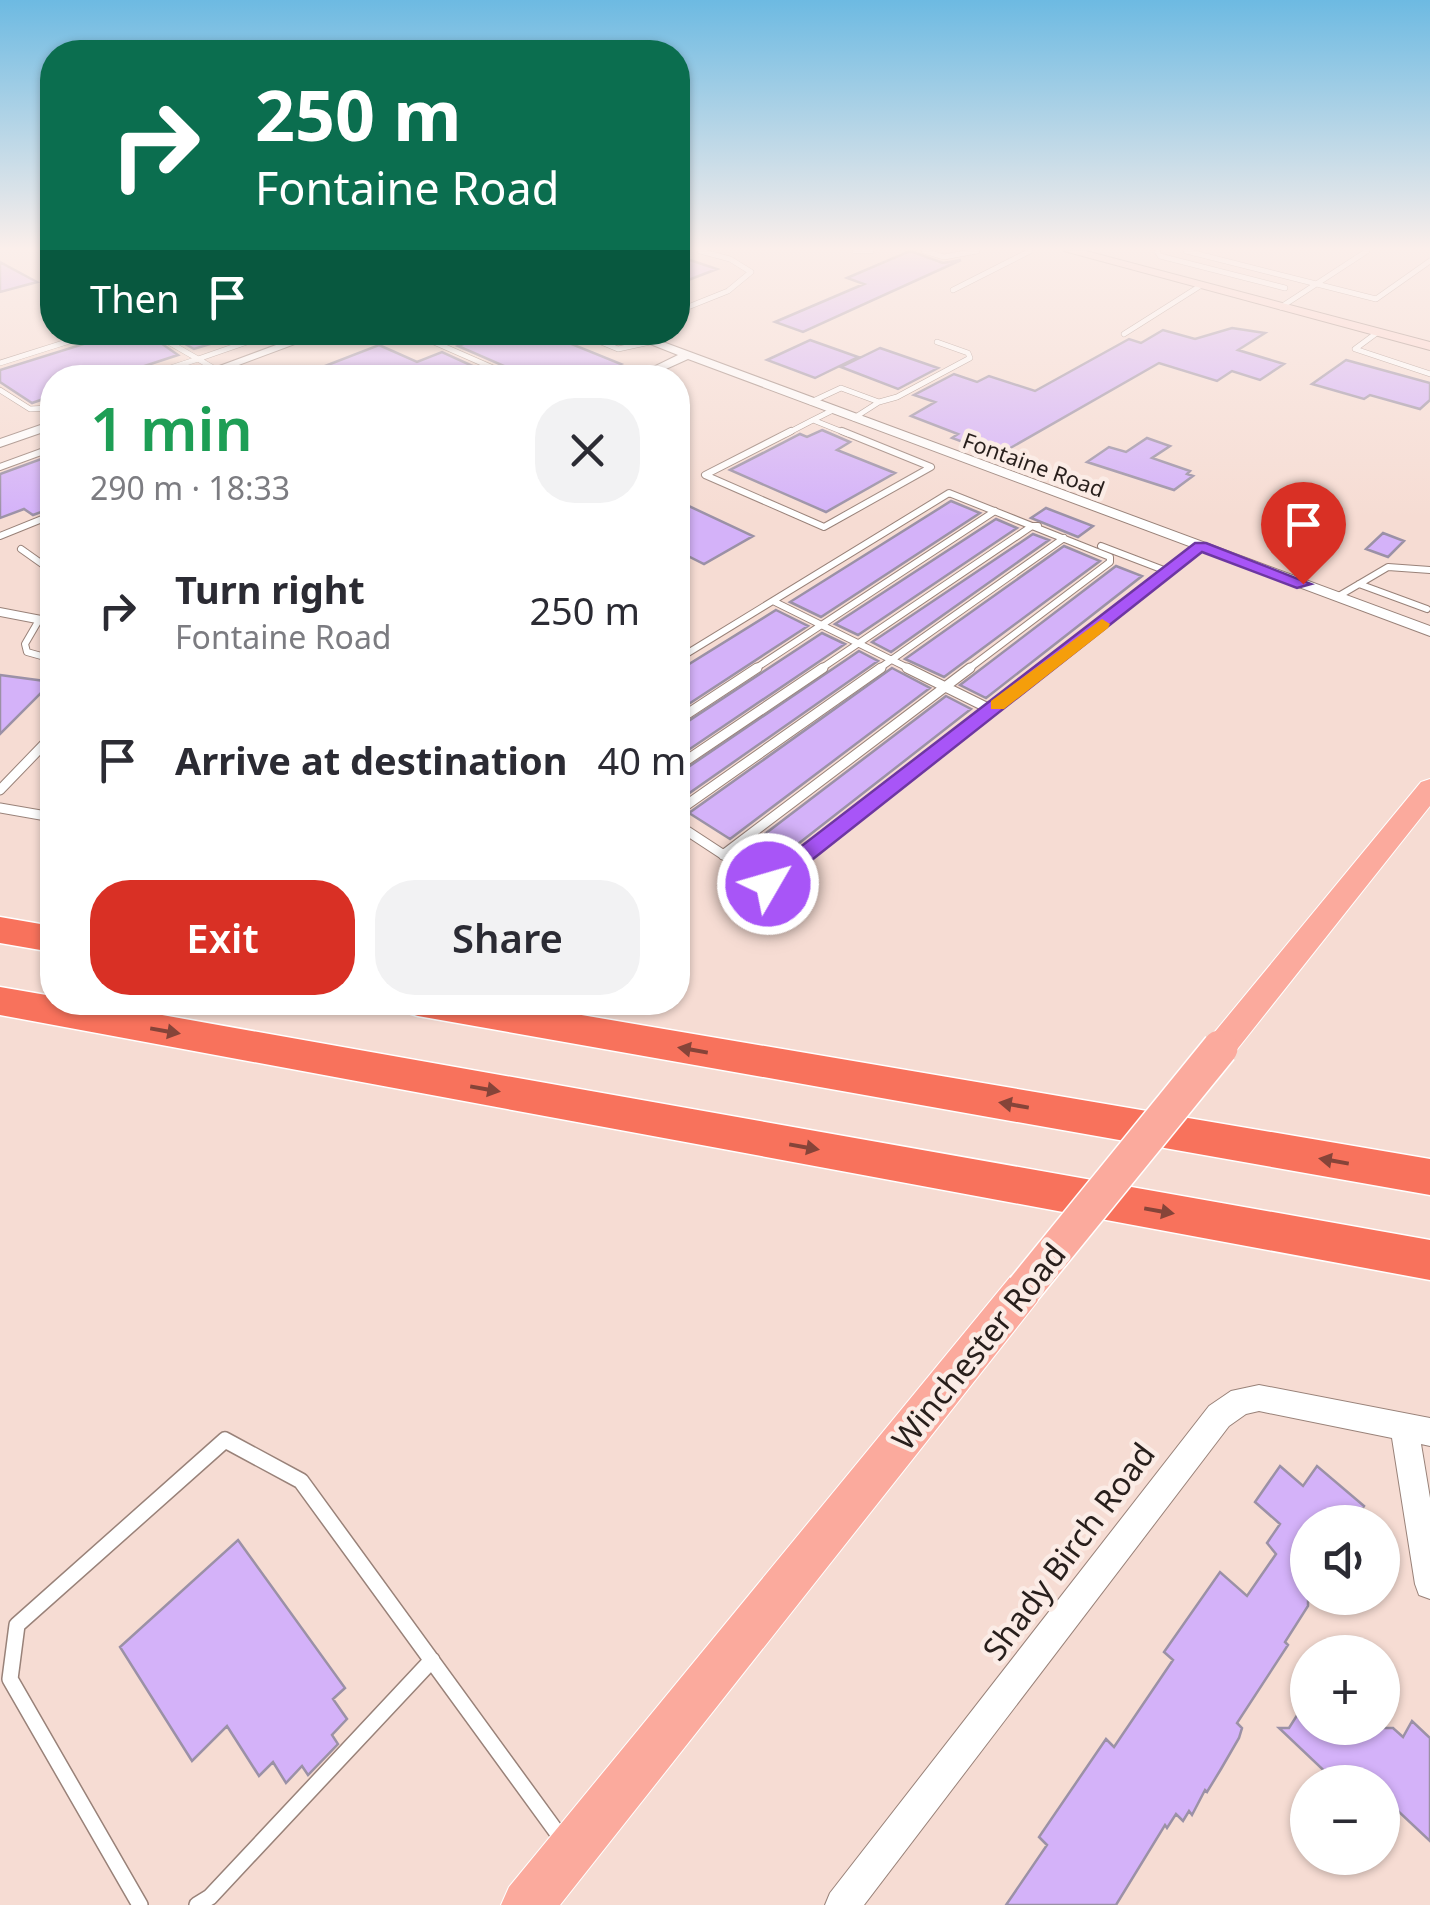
<!DOCTYPE html>
<meta charset="utf-8">
<style>
:root{--surface:#fff;--page:#f2f2f3;--text:#2b2b33;--muted:#7c7c81;--accent:#d93025}
body{margin:0;font-family:"Noto Sans",sans-serif;background:var(--page);color:var(--text);height:100vh;display:flex;flex-direction:column;font-size:38px;white-space:nowrap}
*{box-sizing:border-box;margin:0}
p{font-size:32px;color:var(--muted)}
.icon{flex:none;width:55px;height:55px;fill:none;stroke:currentColor;stroke-width:2;stroke-linecap:round;stroke-linejoin:round}
.map{position:relative;flex:1;overflow:hidden}
.panel{position:absolute;left:40px;top:365px;width:650px;height:650px;display:flex;flex-direction:column;background:var(--surface);border-radius:40px;box-shadow:0 2px 8px #0004}
.panel>*{flex:none}
.guide{position:absolute;left:40px;top:40px;width:650px;height:305px;border-radius:40px;box-shadow:0 2px 8px #0004;background:#0b6e4f;color:#fff;overflow:hidden}
.controls{position:absolute;left:1290px;top:1505px;display:grid;gap:20px}
.controls a{display:grid;place-items:center;width:110px;height:110px;border-radius:50%;background:var(--surface);box-shadow:0 2px 8px #0004;font-size:50px}
.pin{position:absolute;display:grid;place-items:center;width:85px;height:85px;color:#fff;margin:-102px -42px;border-radius:50% 50% 50% 0;rotate:-45deg;box-shadow:0 0 10px #0007}
.pin .icon{rotate:45deg}
.me{position:absolute;width:110px;margin:-55px;rotate:52deg;stroke-linejoin:round;filter:drop-shadow(0 0 8px #0008)}
.turn{display:flex;align-items:center;gap:35px;height:210px;padding:0 50px;font-size:45px}
.turn .icon{width:130px;height:130px;stroke-width:2.5}
.turn b{display:block;font-size:70px;line-height:85px}
.then{display:flex;align-items:center;height:95px;padding:0 50px;background:#0003;gap:20px;font-size:38px}
.round{display:grid;place-items:center;flex:none;width:105px;height:105px;border-radius:40px;background:var(--page)}
.overview{display:flex;align-items:center;justify-content:space-between;height:170px;padding:0 50px}
h1{font-size:60px;font-weight:600;line-height:75px;color:#1e9e55}
.button{display:flex;gap:20px;margin-top:auto;padding:20px 50px}
.button a{flex:1;height:115px;border-radius:40px;background:var(--accent);color:#fff;font-size:40px;font-weight:600;line-height:115px;text-align:center}
.button a+a{background:var(--page);color:var(--text)}
ul{padding:0;list-style:none}
li{display:flex;align-items:center;gap:30px;height:150px;padding:0 50px}
li div{flex:1}
li b{display:block;font-size:38px}
li em{font-style:normal}
.map>svg:first-child{display:block}
.building{fill:#d4b2f9;stroke:#9b91a6;stroke-width:2.5}
.lines{fill:none;stroke-linecap:round;stroke-linejoin:round}
.lane-far3-casing{stroke:#998279;stroke-width:6}
.lane-far2-casing{stroke:#998279;stroke-width:8}
.lane-far1-casing{stroke:#998279;stroke-width:11}
.lane-casing{stroke:#998279;stroke-width:18}
.street-casing{stroke:#998279;stroke-width:2}
.secondary-casing{stroke:#998279;stroke-width:2}
.primary-casing{stroke:#fff;stroke-width:2}
.highway-casing{stroke:#fff;stroke-width:3}
.lane-far3{stroke:#fff;stroke-width:5}
.lane-far2{stroke:#fff;stroke-width:6}
.lane-far1{stroke:#fff;stroke-width:9}
.lane{stroke:#fff;stroke-width:15}
.street{fill:#fff;fill-rule:evenodd}
.secondary{fill:#fdd5ce;fill-rule:evenodd}
.primary{fill:#fbaa9d;fill-rule:evenodd}
.highway{fill:#f8725c;fill-rule:evenodd}
.primary-bridge-casing{stroke:#fff;stroke-width:38;stroke-linecap:butt}
.primary-bridge{stroke:#fbaa9d;stroke-width:35}
.oneway{fill:#864439}
.route{fill:#a855f7;stroke:#6d37a1;stroke-width:2.5}
.slow{fill:#f59e0b}
.labels{text-anchor:middle;dominant-baseline:central;stroke-width:9;stroke-linejoin:round;paint-order:stroke}
.far-street-label{font-size:22px;fill:#281f1c;stroke:#fbece6}
.near-street-label{font-size:32px;fill:#281f1c;stroke:#fbece6}
</style>
<div class="map">
<svg width="1430" height="1905" viewBox="0 0 1430 1905">
<rect width="100%" height="100%" fill="#f6dcd3"/>
<!-- building -->
<path class="building" d="M910 251 943 263 961 260 803 332 775 322 864 284 847 278Z
M678 256 717 269 678 284Z
M0 262 37 282 0 292Z
M1232 328 1265 333 1238 350 1284 364 1260 380 1232 371 1217 381 1159 363 998 455 952 438 958 434 911 416 935 402 914 395 954 374 977 382 989 376 1035 391 1129 339 1141 343 1163 330 1195 339Z
M122 332H145L178 355 108 378H52V396L32 403 0 382V370Z
M164 332H233V337L194 349Z
M494 332H542L621 364 589 378H522L518 372 458 346Z
M810 340 858 357 815 378 767 360Z
M379 345 417 362 442 352 499 378H294Z
M880 348 938 368 898 389 841 367Z
M1346 360 1430 383V400L1420 409 1370 395 1364 399 1312 384Z
M822 430 850 442 837 450 895 473 826 512 730 470 800 434 807 437Z
M1147 438 1170 446 1152 458 1190 471 1187 474 1193 476 1174 490 1087 462 1109 447 1126 452Z
M52 455V508L33 515 24 509 0 518V474Z
M678 501 753 536 704 564 678 551Z
M951 501 980 513 821 617 790 602Z
M1046 508 1093 526 1078 537 1031 518Z
M996 519 1017 528 858 635 835 624Z
M1383 533 1404 541 1388 557 1366 549Z
M1033 534 1049 540 891 652 872 642Z
M1064 546 1100 561 944 677 905 659Z
M1116 566 1142 576 986 698 960 685Z
M776 610 808 626 678 711V671Z
M822 633 845 644 678 757V728Z
M859 651 878 661 678 801V774Z
M892 668 930 688 730 839 689 813Z
M0 675 52 682 0 734Z
M946 696 971 709 771 865 745 849Z
M1280 1466 1303 1486 1317 1466 1364 1506 1353 1522H1308V1606L1285 1642 1288 1645 1237 1723 1242 1728 1239 1738 1221 1769 1207 1792 1205 1790 1192 1815 1189 1811 1183 1821 1176 1814 1167 1828 1165 1825 1116 1905H1006L1047 1845 1039 1837 1106 1739 1114 1747 1173 1660 1164 1652 1220 1572 1247 1596 1276 1554 1267 1543 1280 1524 1255 1502Z
M238 1540 345 1688 333 1699 347 1719 332 1735 338 1744 308 1775 302 1766 286 1783 273 1762 259 1776 227 1726 192 1761 120 1647Z
M1308 1698V1728H1393L1403 1737 1412 1721 1430 1738V1841L1382 1796V1782H1336L1279 1728H1289Z"/>
<g class="lines">
<!-- lane-far3 casing -->
<g class="lane-far3-casing">
<path id="lane-far3" d="M855 251H871
M924 251 944 257 977 251
M1157 251 1160 256 1285 288
M1186 251 1376 299 1430 261
M953 290 1030 251
M1281 307 1367 251
M678 311 728 291 751 272 730 259 700 251
M151 332 198 359
M411 332 516 378
M577 332 618 349 650 342
M1378 332 1355 349 1430 374
M1124 334 1200 286
M0 363 98 332
M215 369 198 359 276 332
M140 378 198 359
M0 390 30 409 49 408
M811 402 841 388 879 402 854 418
M879 402 897 397 970 358 968 353 937 342
M813 420 848 434
M813 420 833 410
M786 434 813 420"/>
</g>
<!-- lane-far2 casing -->
<g class="lane-far2-casing">
<path id="lane-far2" d="M791 431 705 475 824 527 931 467 842 431
M0 467 52 448
M0 536 52 515
M1101 546 1169 572
M21 549 52 571
M1359 584 1427 609
M1337 597 1388 567 1430 570
M773 601 912 670
M39 620 25 644 27 652 52 659
M678 659 949 493 1110 557V562L967 670
M753 670 995 511
M819 670 1032 526H1038
M877 670 1064 538
M1041 670 1200 546"/>
</g>
<!-- lane-far1 casing -->
<g class="lane-far1-casing">
<path id="lane-far1" d="M907 668 992 710
M678 720 757 668
M678 766 823 668
M0 790 52 736
M0 808 52 817
M678 811 881 668
M678 825 768 884 1044 668
M723 855 970 668"/>
</g>
<!-- lane casing -->
<g class="lane-casing">
<path id="lane" d="M140 1905 10 1679 17 1625 225 1440 301 1481 561 1838
M197 1905 210 1897 432 1660"/>
</g>
<!-- street casing -->
<g class="street-casing">
<path id="street" d="M311 332H327L204 378H187Z
M620 332H636L1430 626V636L688 359 646 378H631L678 355Z
M52 421V429L0 447V439Z
M0 608 52 618V626L0 616Z
M1259 1385 1430 1418V1446L1421 1444 1430 1498V1599L1419 1595 1415 1584 1392 1438 1259 1411 1246 1414 1229 1426 864 1905H825L830 1893 1209 1406 1231 1391Z"/>
</g>
<!-- secondary casing -->
<g class="secondary-casing">
<path id="secondary" d="M1064 251H1086L1430 342V350Z"/>
</g>
<!-- primary casing -->
<g class="primary-casing">
<path id="primary" d="M1430 779V806L1231 1057 1220 1061 1209 1057 1204 1048 1209 1039 1421 782Z
M1024 1271 1037 1276 1043 1289 1037 1302 560 1905H501L509 1887 1011 1276Z"/>
</g>
<!-- highway casing -->
<g class="highway-casing">
<path id="highway" d="M0 917 52 926V952L0 943Z
M0 987 52 996V1002H89L1430 1240V1280L0 1015Z
M400 1002H505L1430 1159V1195L418 1016 405 1012Z"/>
</g>
<!-- lane-far3 -->
<use href="#lane-far3" class="lane-far3"/>
<!-- lane-far2 -->
<use href="#lane-far2" class="lane-far2"/>
<!-- lane-far1 -->
<use href="#lane-far1" class="lane-far1"/>
<!-- lane -->
<use href="#lane" class="lane"/>
<!-- street -->
<use href="#street" class="street"/>
<!-- secondary -->
<use href="#secondary" class="secondary"/>
<!-- primary -->
<use href="#primary" class="primary"/>
<!-- highway -->
<use href="#highway" class="highway"/>
<!-- primary-bridge casing -->
<g class="primary-bridge-casing">
<path id="primary-bridge" d="M1024 1289 1220 1048"/>
</g>
<!-- primary-bridge -->
<use href="#primary-bridge" class="primary-bridge"/>
</g>
<!-- one-way arrows -->
<defs><path id="oneway-solid" d="M-6-.8H1V-3.2L6.5 0L1 3.2V.8H-6Z" transform="scale(2.5)"/></defs>
<g class="oneway">
<use href="#oneway-solid" transform="translate(165 1031) rotate(10)"/>
<use href="#oneway-solid" transform="translate(693 1050) rotate(-170)"/>
<use href="#oneway-solid" transform="translate(485 1089) rotate(10)"/>
<use href="#oneway-solid" transform="translate(1014 1105) rotate(-170)"/>
<use href="#oneway-solid" transform="translate(804 1147) rotate(10)"/>
<use href="#oneway-solid" transform="translate(1334 1161) rotate(-170)"/>
<use href="#oneway-solid" transform="translate(1159 1211) rotate(10)"/>
</g>
<!-- sky -->
<linearGradient id="sky" x2="0" y2="1"><stop stop-color="#6dbae2"/><stop offset="0.48" stop-color="#fbefeb"/><stop offset="1" stop-color="#fbefeb" stop-opacity="0"/></linearGradient>
<rect width="1430" height="518" fill="url(#sky)"/>
<!-- route -->
<path class="route" d="M1195 543H1206L1311 584 1297 588 1202 552 775 889H760L757 884 760 878Z"/>
<!-- slow -->
<path class="slow" d="M1102 619 1110 624 1108 628 1004 709H991V701Z"/>
<g class="labels">
<!-- far-street labels -->
<g class="far-street-label">
<text transform="translate(1034 464) rotate(20)">Fontaine Road</text>
</g>
<!-- near-street labels -->
<g class="near-street-label">
<text transform="translate(978 1346) rotate(-51)">Winchester Road</text>
<text transform="translate(1068 1551) rotate(-53)">Shady Birch Road</text>
</g>
</g>
</svg>
<div class="controls">
<a><svg class="icon" aria-label="sound" viewBox="0 0 24 24"><path d="M4 9h4l5-4v14l-5-4H4zM17 9q2 3 0 6"/></svg></a>
<a>+</a>
<a>−</a>
</div>
<div class="pin" style="left:1303px;top:584px;background:#d93025"><svg class="icon" aria-label="arrive" viewBox="0 0 24 24"><path d="M6 21V4h12l-3 4 3 4H6"/></svg></div>
<svg class="me" style="left:768px;top:884px" viewBox="-20 -20 40 40"><circle r="17" fill="#a855f7" stroke="#fff" stroke-width="3"/><path d="M0-11L8 9 0 5-8 9z" fill="#fff"/></svg>
<div class="guide">
<div class="turn"><svg class="icon" aria-label="right" viewBox="0 0 24 24"><path d="M7 20v-9h11M14 6l5 5-5 5"/></svg><div><b>250 m</b>Fontaine Road</div></div>
<div class="then">Then<svg class="icon" aria-label="arrive" viewBox="0 0 24 24"><path d="M6 21V4h12l-3 4 3 4H6"/></svg></div>
</div>
<section class="panel">
<div class="overview"><div><h1>1 min</h1><p>290 m · 18:33</p></div><a class="round"><svg class="icon" aria-label="close" viewBox="0 0 24 24"><path d="M6 6l12 12M18 6L6 18"/></svg></a></div>
<ul>
<li><svg class="icon" aria-label="right" viewBox="0 0 24 24"><path d="M7 20v-9h11M14 6l5 5-5 5"/></svg><div><b>Turn right</b><p>Fontaine Road</p></div><em>250 m</em></li>
<li><svg class="icon" aria-label="arrive" viewBox="0 0 24 24"><path d="M6 21V4h12l-3 4 3 4H6"/></svg><div><b>Arrive at destination</b></div><em>40 m</em></li>
</ul>
<div class="button"><a>Exit</a><a>Share</a></div>
</section>
</div>
